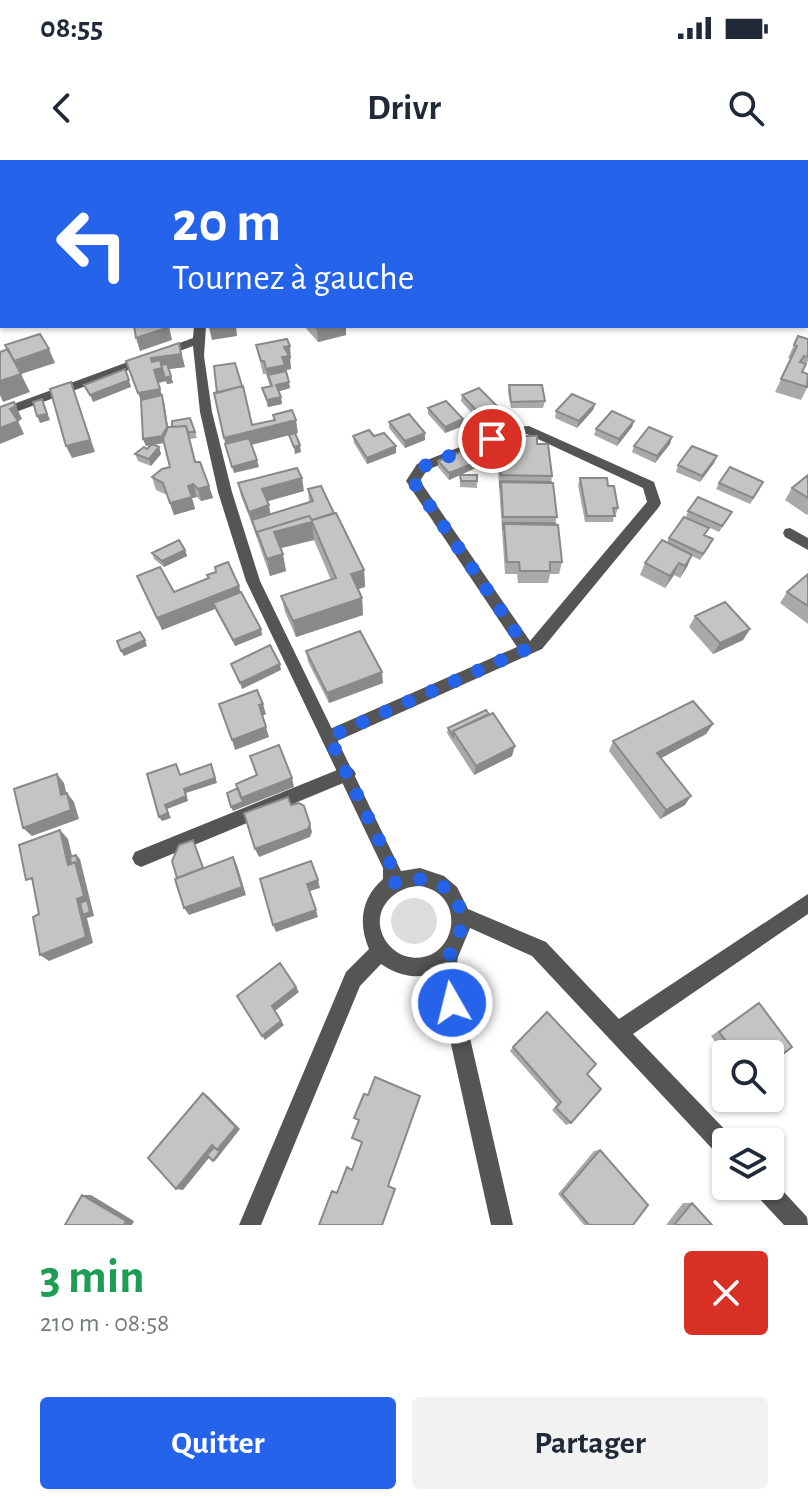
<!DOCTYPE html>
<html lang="fr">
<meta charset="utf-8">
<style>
:root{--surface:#fff;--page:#f2f2f3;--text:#1f2937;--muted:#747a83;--accent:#2563eb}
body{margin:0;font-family:"Alegreya Sans",sans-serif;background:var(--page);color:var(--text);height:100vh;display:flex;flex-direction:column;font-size:30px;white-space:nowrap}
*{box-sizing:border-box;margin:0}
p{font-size:26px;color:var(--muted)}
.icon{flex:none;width:44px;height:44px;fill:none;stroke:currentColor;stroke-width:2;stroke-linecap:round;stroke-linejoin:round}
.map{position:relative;height:1065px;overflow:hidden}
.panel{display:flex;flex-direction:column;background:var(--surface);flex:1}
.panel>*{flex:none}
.hud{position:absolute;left:0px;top:0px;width:808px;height:168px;box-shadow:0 2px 6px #0004;background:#2563eb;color:#fff;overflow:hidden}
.controls{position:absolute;left:712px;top:880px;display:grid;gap:16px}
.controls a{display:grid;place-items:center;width:72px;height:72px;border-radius:8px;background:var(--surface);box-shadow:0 2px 6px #0004;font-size:40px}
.pin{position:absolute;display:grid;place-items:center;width:68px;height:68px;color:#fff;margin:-34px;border:4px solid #fff;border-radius:50%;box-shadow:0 2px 8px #0007}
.me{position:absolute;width:88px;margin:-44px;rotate:352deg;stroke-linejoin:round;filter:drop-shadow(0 0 6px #0008)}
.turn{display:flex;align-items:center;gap:28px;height:168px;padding:0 40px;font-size:36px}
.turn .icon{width:104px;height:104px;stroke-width:2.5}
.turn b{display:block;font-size:56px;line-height:68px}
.round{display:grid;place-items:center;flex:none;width:84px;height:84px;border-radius:8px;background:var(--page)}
.head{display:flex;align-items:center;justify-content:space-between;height:136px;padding:0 40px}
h1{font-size:48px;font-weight:700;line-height:60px;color:#1e9e55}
.button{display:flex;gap:16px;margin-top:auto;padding:16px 40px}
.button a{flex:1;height:92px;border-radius:8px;background:var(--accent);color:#fff;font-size:32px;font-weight:700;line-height:92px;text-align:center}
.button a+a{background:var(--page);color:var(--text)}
.status{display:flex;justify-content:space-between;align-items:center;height:56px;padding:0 40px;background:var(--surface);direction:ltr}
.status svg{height:22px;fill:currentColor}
header{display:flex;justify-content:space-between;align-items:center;height:104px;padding:0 40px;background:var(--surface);font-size:36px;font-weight:700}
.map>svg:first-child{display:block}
.green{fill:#dcdcdc}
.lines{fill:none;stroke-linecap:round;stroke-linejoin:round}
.service{fill:#555;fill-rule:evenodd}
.minor{fill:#555;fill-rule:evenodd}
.wall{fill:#a9a9a9}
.shaded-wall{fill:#898989}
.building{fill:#c4c4c4;stroke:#898989;stroke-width:2}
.route{stroke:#2563eb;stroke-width:14;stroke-dasharray:0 25.2}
</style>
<div class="status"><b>08:55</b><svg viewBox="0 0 49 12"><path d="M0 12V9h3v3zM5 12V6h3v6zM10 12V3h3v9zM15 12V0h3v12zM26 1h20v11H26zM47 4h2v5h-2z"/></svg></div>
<header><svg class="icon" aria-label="back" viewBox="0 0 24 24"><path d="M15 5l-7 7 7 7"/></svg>Drivr<svg class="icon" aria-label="search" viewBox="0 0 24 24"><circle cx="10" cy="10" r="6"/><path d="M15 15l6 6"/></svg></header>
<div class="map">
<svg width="808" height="1065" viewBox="0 0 808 1065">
<rect width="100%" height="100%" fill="#fff"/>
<!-- green -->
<path class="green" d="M391 761a23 23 0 1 1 46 0a23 23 0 1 1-46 0Z"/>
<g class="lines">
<!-- service -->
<path class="service" d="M529 266 654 322 661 343 659 347 542 489 335 582 329 584 323 582 321 577 323 572 517 487 406 321 417 304 510 267ZM516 274H527L643 328 647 342 530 481 420 321 427 310Z
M347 606 353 609 356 614 353 619 141 707 135 704 132 698 135 692Z"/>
<!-- minor -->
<path class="minor" d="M0 0H137L0 4Z
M141 0H151L153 2H143Z
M257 0H267L256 2Z
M806 77H808V83H806Z
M0 102H2L0 109Z
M806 117H808V124H806Z
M194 166H206L204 196 212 252 232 332 260 421 401 711 420 708 444 716 457 727 468 749 546 782 619 859 808 734V754L633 874 734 979 735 982H726V998L718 995 532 796 470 768 458 797 455 813 513 1065H491L435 812C416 820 399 816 381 804L360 826 261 1065H239L346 812 369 789C358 764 361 738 383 719V708L246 421 218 332 200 252 193 186 0 258V249L193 178ZM420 726C472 735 454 810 405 796 396 793 387 785 383 776 371 749 395 726 420 726Z
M790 368 808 378V390L785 377 783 373 785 369Z
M771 1018 807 1057 808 1065H784L755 1034 752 1026H770Z"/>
</g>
<!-- wall -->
<path class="wall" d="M312 0H337L336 2H312Z
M666 0H690V2H668Z
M781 0H808V13H806V2H784Z
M304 166H346V175L318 182Z
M798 176 808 179V201L802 212 808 226 801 240 775 232 791 199 788 198Z
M256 185 291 199H290L291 209 285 210 290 228 279 231 282 244 268 247 262 228 270 226 266 214H263Z
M126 201 185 207 169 209 173 223 167 224 166 219V221L158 223 164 242 168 267 195 272 197 278 190 279 196 302 209 326 213 338 201 341 197 337 192 338 195 349 174 355 167 335 156 330 152 317 170 307 164 282 153 285 159 287 161 294 151 306 138 301 135 294 147 289 151 285 146 286 143 279 141 240Z
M509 225 545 241 543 248H511L508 232Z
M462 235 496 253 478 260 461 241Z
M595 244 593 250 577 268 555 258 556 251Z
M428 248 463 259V266L445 273 428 254Z
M634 261 632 267 617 286 594 275 596 269Z
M389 262 425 273V280L405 288 389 268Z
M353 276H374L396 286V293L367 304 354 283Z
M509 276 537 284 552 316 551 323 557 357 555 363 562 402 559 414H550L548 423H518L517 414H505L497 296 499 283H508Z
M672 277 670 284 655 303 632 292 634 286Z
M717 296 714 303 700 322 676 312 678 305Z
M438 301H479L478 307 449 320 438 307Z
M460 315 477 321V328L460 327Z
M808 315V354L807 355 785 340 792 328Z
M580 318 608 326 618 348 616 354H614L613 362H585L578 325Z
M238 323 304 331 267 341 270 354 309 342 308 329 334 353 364 410 365 427 358 429 362 438 363 455 296 477 285 452 281 436 331 420 314 380 281 388 286 411 270 416 252 364 241 336Z
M719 323 760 329 750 344 716 329Z
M688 351 729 358 719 372 686 357Z
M705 376 710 386 700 400 692 396 687 407 680 418 674 415 665 428 640 415 645 403 667 383 669 378Z
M185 390 187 396 164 407 154 399 152 393Z
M808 414V464L780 443 787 432Z
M207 415 241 432 261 469 262 475 235 486 215 449 162 470 142 428 174 432 208 418Z
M695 456 750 469 743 480 713 494 689 467Z
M306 491 383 523 329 543 308 502Z
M489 554 512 596 474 615 447 573 448 568Z
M713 564 706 574 661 598 685 645 660 659 609 591 613 581Z
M759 843 770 894H731L729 891 724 894 711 876Z
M513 887 587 914 571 963 566 965 552 950 557 944 510 891Z
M600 990 633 1065H584L558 1034 594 991Z
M683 1043H692L712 1065H666Z"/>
<!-- shaded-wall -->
<path class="shaded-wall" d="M222 0H233L234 2H214Z
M2 42V57H0V43Z
M169 166 172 180 140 191 136 178Z
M216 166H236L237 176 212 180 209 167Z
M328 166H346V175L318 182 317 169Z
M179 183 185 207 163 210 166 221 158 223 151 198Z
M290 186 291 199H290L291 209 285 210 287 218 268 215 269 222 266 209 282 197 284 187Z
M49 189 55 203 21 214 30 232 3 242 0 235V221L14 202Z
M171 216 173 223 167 224 165 218Z
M129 220 131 227 93 242 90 235Z
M71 222 95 292 72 298 66 286Z
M289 222 290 228 277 232 276 225Z
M160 229 164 242 169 274 164 283 146 286 143 279V246L138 233Z
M281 237 282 244 268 247 267 240Z
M42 239 50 260 40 263 37 256Z
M595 244 593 250 577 268 579 261Z
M16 246 22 259 18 261 24 274 0 284V268L10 249Z
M497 246 496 253 478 260 479 253Z
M463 259V266L445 273V267Z
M296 260 298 273 227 291 224 278Z
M634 261 632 267 617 286 619 279Z
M425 273V280L405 288V281Z
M672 277 670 284 655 303 657 296Z
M300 285 301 292 295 294 294 287Z
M396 286V293L367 304V298Z
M159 287 161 294 151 306 149 299Z
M717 296 714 303 700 322 702 316Z
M257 300 259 307 234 313 232 307Z
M479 301 478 307 449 320V313Z
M302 318 304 331 265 342 262 329Z
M193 324 197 337 192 338 195 349 174 355 170 343 188 326Z
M209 326 213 338 201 341 198 329Z
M269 345 271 358 252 364 249 352Z
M312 362 314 380 277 389 274 372Z
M185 390 187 396 164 407 162 401Z
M283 394 286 411 270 416 267 399Z
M692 395 687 407 680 418 685 406Z
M679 403 674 415 665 428 670 416Z
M364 410 365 427 352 431 351 414Z
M239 426 242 438 213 443 215 449 162 470 157 458Z
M362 438 363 455 296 477 293 461Z
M261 469 262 475 235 486 233 480Z
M750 469 743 480 713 494 720 483Z
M145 480 147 486 124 496 121 491Z
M280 504 281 510 242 529 240 523Z
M382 512 383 523 329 543 327 533Z
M263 544 266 554 262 556 259 545Z
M713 564 706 574 652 603 657 593Z
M266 567 269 577 235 590 232 580Z
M515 586 512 596 474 615 476 606Z
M211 604 217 623 186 633 188 641 167 649 171 658 162 661 159 657 165 645Z
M57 614 64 623 69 644 61 635Z
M292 618 294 627 233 651 231 647 241 638Z
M67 633 74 642 79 659 32 676 23 668Z
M691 636 685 645 660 659 666 650Z
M310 664 312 672 310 677 259 697 255 689Z
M60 670 68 679 75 708 76 695 80 699 94 756 87 758 93 783 49 801 40 795 77 739Z
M233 697 237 705 246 735 189 755 184 748Z
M318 720 320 728 310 731 307 724Z
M316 750 318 757 276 772 273 765Z
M296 827 299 832 275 851 272 846Z
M281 861 284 865 265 880 262 876Z
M203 933 208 936 240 969 215 1001H213L217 990V988L183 1030 176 1029 212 985Z
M82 1035H91L134 1061 132 1065H124Z"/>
<!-- building -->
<path class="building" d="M39 0H78L74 2H34Z
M171 0 196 1 222 0 214 2H173Z
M263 0H300L298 2H261Z
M489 0H509L510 2H490Z
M598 0H613L615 2H585Z
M0 22 2 24V42L0 43Z
M134 166H168L169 167 136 178Z
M314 166H328L317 169Z
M40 174 49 189 14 201 5 185Z
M798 176 808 179V197L804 196 800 202 806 204 802 212 808 214 807 227 781 219 797 186 794 185Z
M287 179 290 186 284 187 289 196 282 197 285 205 266 209 264 201H261L256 185Z
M179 183 181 194 151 198 152 202 160 200 162 208 154 210 160 229 138 233 126 201Z
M8 189 21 214 0 221V192Z
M235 203 242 226 217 233 214 206Z
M167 204 171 216 165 218 161 205Z
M125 209 129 220 90 235 84 225Z
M286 211 289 222 276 225 281 237 267 240 262 228 272 226 268 215Z
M71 222 90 280 66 286 50 229Z
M509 225H542L545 241 511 242Z
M243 226 252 265 275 260 273 255 292 250 296 260 224 278 214 233Z
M479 228 497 246 479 253 462 235Z
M572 234 595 244 579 261 556 251Z
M162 235 167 267 162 276 143 279 141 240Z
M42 239 47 254 37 256 33 242Z
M446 241 463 259 445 267 428 248Z
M14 242 16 246 10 249 18 261 0 268V247Z
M612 251 634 261 619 279 596 269Z
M409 254 425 273 405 281 389 262Z
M190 258 195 272H188L186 266 172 267V261Z
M186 266 195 302H200L209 326 198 329 193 324 188 326 192 337 170 343 163 323 152 317 162 309 170 307 163 279 168 267Z
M649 267 672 277 657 296 634 286Z
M369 270 374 276 384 273 396 286 367 298 353 276Z
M295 273 300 285 294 287 289 275Z
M509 276H537V284H548L552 316 501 315 499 283H509Z
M249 278 257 300 232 307 225 284Z
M152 284 159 287 149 299 135 294 144 287 147 289Z
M692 286 717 296 702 316 678 305Z
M468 289 479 301 449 313 438 301Z
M730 307 763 322 753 338 719 323Z
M297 308 302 318 262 329 269 345 249 352 238 323Z
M460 315H477V321H461Z
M808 315V338L792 328Z
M580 318H607L608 326H614L618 348H613L615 356H587Z
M500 321 551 322V323L501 322 500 328Z
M501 322 553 323 557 357H503Z
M321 326 334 353 312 360 309 356 257 372 258 377 252 360 313 341 308 329Z
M698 337 732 352 722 366 688 351Z
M336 353 364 410 351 414 362 438 293 461 281 436 336 418 312 362 274 372 283 394 267 399 257 372 309 356 312 360Z
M684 357 709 368 704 375 713 379 703 394 669 378Z
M503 363H555L556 365 504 364 503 370Z
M504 364 558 365 562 402H550V411H520L519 402H507Z
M179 380 185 390 162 401 152 393Z
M662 380 692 395 685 406 679 403 670 416 645 403Z
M228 402 239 426 157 458 137 416 160 407 174 432 209 418 207 415 216 412 215 407Z
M808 414V446L787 432Z
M241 432 261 469 233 480 213 443Z
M725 442 750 469 720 483 695 456Z
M360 471 382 512 327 533 306 491Z
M140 472 145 480 121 491 117 481Z
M270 485 280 504 240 523 231 504Z
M257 530 263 544 259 545 266 567 232 580 219 544Z
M693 541 713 564 657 593 691 636 666 650 613 581Z
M486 550 489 554 453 571V576L448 568Z
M493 553 515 586 476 606 453 571Z
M279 585 292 618 241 638 236 624 257 615 250 596Z
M176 604 180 615 211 604 215 618 184 629 186 636 165 645 168 653 159 657 147 614Z
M57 614 61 635 67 633 71 650 23 668 14 629Z
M238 628 243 642 231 647 227 633Z
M288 637 291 645 299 643 304 646 310 664 308 669 255 689 244 653Z
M60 670 68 705 75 702 84 736 77 739 86 777 40 795 33 757 39 754 32 718 26 720 19 685Z
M193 680 203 708 177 718 172 701 179 685Z
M76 695 79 706 75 702 71 704 70 697Z
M233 697 242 727 184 748 175 719Z
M311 701 318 720 307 724 316 750 273 765 260 719Z
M87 740 90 752 83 755 80 743Z
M280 803 296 827 272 846 281 861 262 876 237 836Z
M759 843 792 887 770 904V894H743L737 887 733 890 719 872Z
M547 852 596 904 587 914 601 929 571 963 556 948 561 942 513 887Z
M375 917 420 936 388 1026 395 1029 382 1065H319L332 1031 337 1033 347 1007 352 1010 362 982 352 978 359 960 354 958 364 934 368 935Z
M203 933 236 967 217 990 212 985 176 1029 148 998Z
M214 987 220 991 213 1001 207 995Z
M600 990 648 1045 633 1065H589L562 1034Z
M82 1035 126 1061 124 1065H65Z
M692 1043 712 1065H674Z"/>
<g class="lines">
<!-- route -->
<path class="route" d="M452 843C450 834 445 823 445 813 445 795 459 784 461 766 465 726 424 710 392 724V707L329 577 527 489 413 321 422 307 492 279"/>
</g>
</svg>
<div class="controls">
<a><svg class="icon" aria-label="search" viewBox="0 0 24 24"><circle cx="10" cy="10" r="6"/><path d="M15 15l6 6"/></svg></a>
<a><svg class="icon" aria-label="layers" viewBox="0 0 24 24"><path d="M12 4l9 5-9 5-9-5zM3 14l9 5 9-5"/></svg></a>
</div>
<div class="pin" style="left:492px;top:279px;background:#d93025"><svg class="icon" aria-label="arrive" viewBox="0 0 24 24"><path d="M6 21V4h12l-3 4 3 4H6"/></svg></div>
<svg class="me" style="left:452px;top:843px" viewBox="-20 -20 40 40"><circle r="17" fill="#2563eb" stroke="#fff" stroke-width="3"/><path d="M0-11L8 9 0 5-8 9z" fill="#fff"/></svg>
<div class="hud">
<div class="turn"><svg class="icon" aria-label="left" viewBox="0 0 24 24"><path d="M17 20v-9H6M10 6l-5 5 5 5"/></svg><div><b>20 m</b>Tournez à gauche</div></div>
</div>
</div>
<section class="panel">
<div class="head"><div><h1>3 min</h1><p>210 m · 08:58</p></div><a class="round" style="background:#d93025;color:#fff"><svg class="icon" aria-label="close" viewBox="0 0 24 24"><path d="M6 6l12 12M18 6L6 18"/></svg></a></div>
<div class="button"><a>Quitter</a><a>Partager</a></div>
</section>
